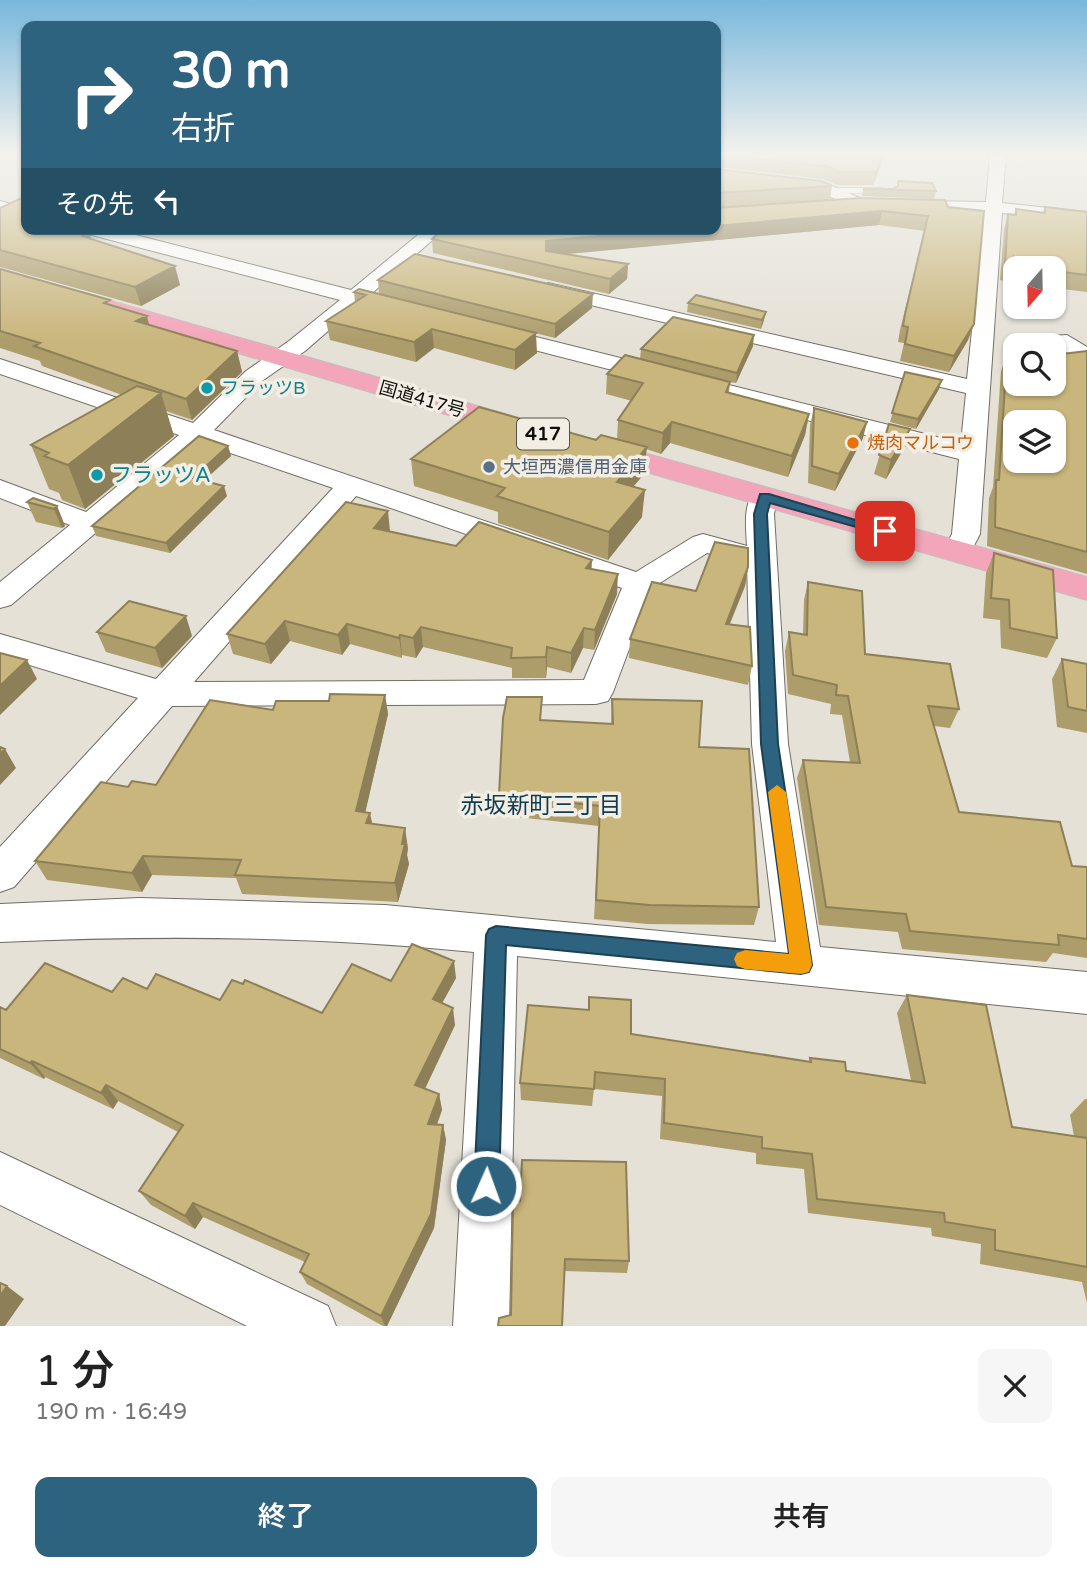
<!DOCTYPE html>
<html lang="ja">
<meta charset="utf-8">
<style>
:root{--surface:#fff;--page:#f6f6f6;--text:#222;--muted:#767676;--accent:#2d637f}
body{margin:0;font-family:"Varela Round","Noto Sans JP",sans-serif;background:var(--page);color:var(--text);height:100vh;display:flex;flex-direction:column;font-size:26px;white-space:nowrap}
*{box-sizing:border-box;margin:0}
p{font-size:23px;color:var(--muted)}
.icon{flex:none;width:38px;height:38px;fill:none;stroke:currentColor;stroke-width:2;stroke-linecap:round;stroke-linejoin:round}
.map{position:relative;height:1326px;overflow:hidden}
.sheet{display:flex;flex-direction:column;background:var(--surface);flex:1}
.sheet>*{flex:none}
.hud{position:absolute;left:21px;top:21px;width:700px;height:214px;border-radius:14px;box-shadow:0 2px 5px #0004;background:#2d637f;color:#fff;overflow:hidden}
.needle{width:46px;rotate:200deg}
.fabs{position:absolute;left:1003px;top:256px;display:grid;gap:14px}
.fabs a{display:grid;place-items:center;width:63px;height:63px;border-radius:14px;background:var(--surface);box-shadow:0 2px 5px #0004;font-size:35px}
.pin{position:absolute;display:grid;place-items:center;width:60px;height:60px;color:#fff;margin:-30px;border-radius:14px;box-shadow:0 4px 10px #0006}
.me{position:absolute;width:77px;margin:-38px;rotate:2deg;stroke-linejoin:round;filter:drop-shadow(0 0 5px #0008)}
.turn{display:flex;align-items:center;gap:24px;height:147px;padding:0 35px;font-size:32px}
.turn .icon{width:91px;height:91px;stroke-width:2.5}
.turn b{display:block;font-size:49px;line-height:60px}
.then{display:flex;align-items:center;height:66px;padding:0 35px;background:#0003;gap:14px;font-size:26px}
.round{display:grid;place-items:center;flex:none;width:74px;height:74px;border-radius:14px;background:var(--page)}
.head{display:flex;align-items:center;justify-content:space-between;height:119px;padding:0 35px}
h1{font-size:42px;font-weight:600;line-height:52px}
.action{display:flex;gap:14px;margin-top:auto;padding:14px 35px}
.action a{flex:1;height:80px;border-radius:14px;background:var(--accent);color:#fff;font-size:28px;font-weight:600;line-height:80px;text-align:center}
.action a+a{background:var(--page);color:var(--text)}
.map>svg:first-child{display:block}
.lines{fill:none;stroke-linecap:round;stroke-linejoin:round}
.lane-casing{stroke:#706d64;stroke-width:1}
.street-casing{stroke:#706d64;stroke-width:2}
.highway-casing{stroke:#c0c0bf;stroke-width:2}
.lane{fill:#fff;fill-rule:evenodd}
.street{fill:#fff;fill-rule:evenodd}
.highway{fill:#f3a6ba;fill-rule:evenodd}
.wall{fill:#ad9d6b}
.shaded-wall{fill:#8d7f57}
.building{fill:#c9b67c;stroke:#8d7f57;stroke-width:2;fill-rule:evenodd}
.route{fill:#2d637f;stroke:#1d4053;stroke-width:2}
.slow{fill:#f59e0b}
.culture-dot{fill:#0f9aa8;stroke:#f2eee4;stroke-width:2.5}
.food-dot{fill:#e8710a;stroke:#f2eee4;stroke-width:2.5}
.service-dot{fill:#5c6f8a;stroke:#f2eee4;stroke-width:2.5}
.labels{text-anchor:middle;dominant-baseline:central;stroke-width:7;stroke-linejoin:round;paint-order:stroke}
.far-culture-label{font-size:18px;fill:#0d838f;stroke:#f2eee4;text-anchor:start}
.far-street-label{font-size:18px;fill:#0e0d0a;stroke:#f2eee4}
.far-food-label{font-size:18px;fill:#c56008;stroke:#f2eee4;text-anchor:start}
.far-service-label{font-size:18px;fill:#4e5e75;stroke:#f2eee4;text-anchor:start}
.shield{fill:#f2eee4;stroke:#52504b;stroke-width:2}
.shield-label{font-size:19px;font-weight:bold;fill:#0e0d0a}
.culture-label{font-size:21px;fill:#0d838f;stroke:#f2eee4;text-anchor:start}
.neighbourhood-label{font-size:23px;fill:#0e3b50;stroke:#f2eee4}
</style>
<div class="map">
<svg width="1087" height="1326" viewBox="0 0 1087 1326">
<rect width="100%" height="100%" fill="#e5e1d7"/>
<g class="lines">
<!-- lane casing -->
<g class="lane-casing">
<path id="lane" d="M825 188H884L888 191 884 194 828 193Z"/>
</g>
<!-- street casing -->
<g class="street-casing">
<path id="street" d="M990 155H1006L1002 203 1087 212V222L1002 213 980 534 968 557 958 560 948 557 943 551 952 534 959 459 484 337 481 332 492 326 961 443 966 393 548 295 538 289 548 283 967 379 984 213 861 210 819 192 716 180V170L823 182 864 200 986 202Z
M0 201 26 208V218L0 211Z
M81 229H112L351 290 425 229H445L370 295 406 305 409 309 406 313 399 315 358 305 305 351 262 381 214 430 636 572 693 537 703 534 747 546C746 527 743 507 754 491H774L778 497 774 514 788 744 820 947 1087 972V1014L517 956 509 1326H453L474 952C316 936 158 935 0 942V904L140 898 385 905 776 942 752 744 747 564 707 553 652 588 613 692 608 701 596 704 172 706 14 887 0 892V847L138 698 0 656V634L156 679 333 488 201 443 11 605 0 608V582L70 525 0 498V480L86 512 179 435 0 374V359L193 423 246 371 289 341 340 300 84 233ZM356 496 622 588 584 680 194 682Z
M1067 335 1087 347V365L1079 363 1062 349H1054V345H1015V351L1006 345 1017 338Z
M0 1152 328 1306 336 1326H247L0 1205Z"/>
</g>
<!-- highway casing -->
<g class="highway-casing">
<path id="highway" d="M0 269 533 422 537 428 533 434 523 437 513 434 0 283Z
M594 439 1087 577V600L584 454 579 448 584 442Z"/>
</g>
<!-- lane -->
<use href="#lane" class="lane"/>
<!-- street -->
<use href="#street" class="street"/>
<!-- highway -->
<use href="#highway" class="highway"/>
</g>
<!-- wall -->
<path class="wall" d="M716 155H885L873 185H837L823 179 717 167V169L832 186 830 200H945L974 324 968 340 949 372 900 361 904 343 898 342 900 330 925 231 879 225 563 254 628 264 627 279 609 294 433 253 432 239 716 229Z
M898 181 936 191 934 199 862 196 863 189H893L897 186Z
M1045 207 1087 212V292L1054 288V268H1015V282L1007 281 1008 274 1004 281 1000 280 1004 229 1008 214 1014 215 1016 209 1043 212Z
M0 208 91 238V239L180 285 141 306 0 267Z
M0 269 112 306 149 325 237 351 242 372 192 420 166 411 174 436 85 509 62 500 59 493 49 489 31 445 122 395 42 366 40 361 0 348Z
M378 280 592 308 555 338 379 294Z
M359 289 537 353 515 370 434 348 416 362 330 340 326 321 355 302 354 292Z
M688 303 766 312 764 320 761 329 687 312Z
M753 346 736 383 730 382 729 393 809 414 805 435 788 477 670 443 661 454 646 449 644 474 633 487 642 517 608 560 498 523V512L414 486 411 459 617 439 618 420 632 401 606 394 607 374 640 359 641 349Z
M1087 351V574L987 546 989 498 993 487 1001 371 1007 354 1015 383Z
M905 372 939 389 916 429 890 422Z
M814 408 863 438 835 491 808 483 810 425Z
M889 424 910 429 904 448 886 479 874 474Z
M228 446 231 456 203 481 227 496 170 553 96 536 92 526Z
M27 502 57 506 65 526 62 528 36 522Z
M390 531 456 546 592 569 617 594 594 650 583 648 571 673 547 667 546 678H512V668L423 647 416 658 402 655V658L350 644 342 655 290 641 271 664 233 654 227 634Z
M994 553 1057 638 1047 658 1001 648 1000 620 983 618 986 573Z
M748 567 745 586 730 624 752 666 748 685 629 658 630 639 696 591Z
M808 582 865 654 959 709 950 728 934 726 959 812 1072 866 1087 867V958L1053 953 1046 962 902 949 898 932 819 925 797 778 803 760 850 762 842 715 830 714 831 704 788 694 785 651 789 632 803 634 804 600Z
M97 632 192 636 162 668 106 652Z
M1062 659 1087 664V733L1057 727 1052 679Z
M385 695 388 714 365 812 373 824 408 848 407 855 409 864 398 902 242 894 236 878 152 875 142 892 47 880 35 861 128 787 156 785 273 710 329 701Z
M612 699 699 747 759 907 754 925 647 924 594 919 599 826 500 815 499 795 611 723Z
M456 978 442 1003 455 1025 425 1089 439 1094 442 1110 437 1125H443L446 1140 434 1228 387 1326H383L307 1284 300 1272 305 1262 203 1217 195 1229 151 1205 139 1191 178 1132 118 1101 113 1109 45 1077 44 1079 0 1058V1007L6 1010 112 992 147 989 220 1000 322 1013 391 981Z
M907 995 1012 1127 1074 1136 1070 1115 1085 1099H1087V1303L1082 1282 980 1264 981 1244 932 1236 931 1228 808 1213 804 1169 756 1164V1153L660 1139 662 1096 594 1089 592 1106 521 1100 520 1083 588 1010 589 997 631 1034 809 1062 810 1058 846 1071 911 1080 897 1013Z
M513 1201 629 1261 627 1273 564 1271Z"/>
<!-- shaded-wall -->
<path class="shaded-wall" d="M883 155H885L873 185 876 172Z
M882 211 879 225 546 256V267V241L676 229H716V226Z
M83 229H88L91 238 88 254 82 236Z
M1013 258 1008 274 1004 281 1009 265Z
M628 264 627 279 609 294 610 279Z
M175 266 180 285 141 306 135 287Z
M593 294 592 308 555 338V324Z
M766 312 764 320 761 329 762 320Z
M147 316 152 336 136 321Z
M974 324 968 340 949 372 954 356Z
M432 329 434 348 416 362 414 342Z
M536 333 537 353 515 370V350Z
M754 335 753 346 736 383 737 373Z
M237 351 242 372 192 420 186 399Z
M942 380 939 389 916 429 918 419Z
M161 393 174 436 85 509 68 465Z
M809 414 805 435 788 477 792 456Z
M672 422 670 443 661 454 663 433Z
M867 422 863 438 835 491 839 474Z
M910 429 904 448 886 479 891 460Z
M228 446 231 456 196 488 193 478Z
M647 447 644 474 615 508 617 482Z
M224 486 227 496 170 553 166 543Z
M645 490 642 517 608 560 609 532Z
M57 506 65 526 62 528 54 509Z
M388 511 390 531 377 547 374 528Z
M592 560 591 580 586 568Z
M748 567 745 586 722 642 726 624Z
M618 574 617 594 594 650 595 630Z
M186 616 192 636 162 668 155 648Z
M285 621 290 641 271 664 265 644Z
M347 624 350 644 342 655 338 635Z
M421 627 423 647 416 658 413 638Z
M584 628 583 648 571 673V653Z
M400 635 402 655V658L399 638Z
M547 647V667L546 678V657Z
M27 660 37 679 0 715V686Z
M385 695 388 714 361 831 356 811Z
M5 749 16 768 0 785V754Z
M370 813 374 832 366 823Z
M405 828 408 848 407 855 409 864 398 902 395 883Z
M143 856 152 875 142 892 132 873Z
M454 961 456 978 435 1016 433 999Z
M453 1008 455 1025 419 1101 415 1085Z
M32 1061 45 1077 44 1079 30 1063Z
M106 1085 118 1101 113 1109 101 1093Z
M439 1094 442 1110 431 1139 428 1124Z
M443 1125 446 1140 434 1228 387 1326H385L381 1316Z
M193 1203 203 1217 195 1229 185 1216Z
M7 1286 24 1299 5 1326H0V1296Z"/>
<!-- building -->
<path class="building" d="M726 155H883L876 172H840L826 166Z
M716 161 717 169 821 181 832 186 717 193 716 208 860 198 945 200 948 207 984 211 974 324 954 356 905 344 908 327 903 326 905 314 928 216 882 211 716 226Z
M898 181 932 183 936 191 863 189H893L898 186Z
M26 196V229H83L82 236 175 266 135 287 0 250V208Z
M1045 207 1087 212V275L1054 271V268H1029L1013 266V258L1009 265H1005L1008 214 1016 215V209L1045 213Z
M443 229H676L546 241V251L628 264 610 279 432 239Z
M415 254 593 294 555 324 378 280Z
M0 269 110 300 104 303 147 316 136 321 237 351 186 399 34 346 40 343 0 331Z
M359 289 536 333 515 350 432 329 414 342 326 321 366 295 354 292Z
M696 295 766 312 762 320 688 303Z
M673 317 754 335 737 373 641 349Z
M1087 351V552L995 527 996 480H999L1007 354H1015V383H1054V355ZM1015 422H1054V460H1015Z
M625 355 730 382 726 392 809 414 792 456 672 422 663 433 618 420 643 383 607 374Z
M905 372 942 380 918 419 892 413Z
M137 386 161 393 68 465 44 456 49 453 31 445Z
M479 407 596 440 601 435 647 447 617 482 645 490 609 532 497 496 505 488 411 459Z
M814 408 867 422 839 474 812 466Z
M889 424 910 429 891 460 879 455Z
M199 436 228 446 193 478 224 486 166 543 92 526Z
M33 498 57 506 54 509 27 502Z
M346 502 388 511 374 528 456 546 479 522 592 560 586 568 618 574 595 630 584 628 571 653 547 647 546 657 511 658 512 648 421 627 413 638 400 635 399 638 347 624 338 635 285 621 265 644 227 634Z
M715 542 748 548V567L726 624 750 627 752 666 630 639 652 582 696 591Z
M994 553 1053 570 1057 638 1010 628 1009 600 991 598Z
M808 582 862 591 865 654 950 664 959 709 928 706 959 812 1060 822 1072 866 1087 867V939L1058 935 1059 945 910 931 906 914 826 907 803 760 860 763 848 696 836 695 837 685 793 675 789 632 807 635Z
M129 601 186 616 155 648 97 632Z
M0 653 27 660 0 686Z
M1062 659 1087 664V711L1068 707Z
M330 694 385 695 356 811 370 813 366 823 405 828 402 844H405L395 883 235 875 241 860 143 856 132 873 35 861 101 782 128 787 132 781 156 785 210 700 273 710 276 701H329Z
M507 697H542L540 720 613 724 612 699 702 701 699 747 749 749 759 907 649 905 596 900 600 806 499 795 503 718Z
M0 747 5 749 0 754Z
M412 944 454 961 433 999 453 1008 415 1085 439 1094 428 1124 443 1125 431 1214 381 1316 300 1272 309 1254 193 1203 185 1216 139 1191 183 1125 106 1085 101 1093 32 1061 30 1063 0 1049V1007L6 1010 45 963 112 992 123 978 147 989 156 974 220 1000 232 980 243 984 245 980 322 1013 352 964 391 981Z
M907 995 986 1005 1012 1127 1087 1138V1267L995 1250V1230L945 1222 944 1213 817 1199 812 1154 762 1148V1137L664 1123 665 1079 595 1072 594 1089 520 1083 528 1005 589 1010V997L631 1000V1034L811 1062 810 1058 845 1062 846 1071 925 1083Z
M522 1160 626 1162 629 1261 565 1259 562 1326H498L499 1318 511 1315 513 1201H520Z
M0 1283 7 1286 0 1296Z"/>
<!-- sky -->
<linearGradient id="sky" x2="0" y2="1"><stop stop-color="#78b8dc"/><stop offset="0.45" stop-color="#f3f2ed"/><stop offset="1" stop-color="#f3f2ed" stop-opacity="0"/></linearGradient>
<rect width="1087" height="341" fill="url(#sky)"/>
<!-- route -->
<path class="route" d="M760 494H769L892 531 885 535 770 503 767 514 778 744 812 965 809 972 801 974 506 945 499 1186 495 1195 486 1199 477 1195 474 1186 486 935 489 929 496 926 789 954 761 744 754 514Z"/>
<!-- slow -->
<path class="slow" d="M777 785 786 792 812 965 809 972 801 974 745 969 737 966 734 959 737 953 745 950 789 954 768 792Z"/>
<!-- markers -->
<g class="culture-dot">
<circle cx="207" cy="388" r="7"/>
<circle cx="97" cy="475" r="7"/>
</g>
<circle class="food-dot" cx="853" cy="443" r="7"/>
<circle class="service-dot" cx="489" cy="467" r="7"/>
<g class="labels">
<!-- far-culture labels -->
<g class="far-culture-label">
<text x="221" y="388">フラッツB</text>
</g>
<!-- far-street labels -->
<g class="far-street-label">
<text transform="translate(422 399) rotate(16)">国道417号</text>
</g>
<!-- far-food labels -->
<g class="far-food-label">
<text x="867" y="443">焼肉マルコウ</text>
</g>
<!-- far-service labels -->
<g class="far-service-label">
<text x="503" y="467">大垣西濃信用金庫</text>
</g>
<!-- shield labels -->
<rect class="shield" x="517" y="418.5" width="52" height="31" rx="5"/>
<g class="shield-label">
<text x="543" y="434">417</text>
</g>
<!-- culture labels -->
<g class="culture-label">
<text x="111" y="475">フラッツA</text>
</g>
<!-- neighbourhood labels -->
<g class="neighbourhood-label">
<text x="541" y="806">赤坂新町三丁目</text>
</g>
</g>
</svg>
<div class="fabs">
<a><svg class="needle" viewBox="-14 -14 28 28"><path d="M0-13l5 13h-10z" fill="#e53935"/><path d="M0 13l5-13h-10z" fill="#767676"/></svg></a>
<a><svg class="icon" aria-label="search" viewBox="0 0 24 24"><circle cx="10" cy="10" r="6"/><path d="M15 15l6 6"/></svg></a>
<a><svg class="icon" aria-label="layers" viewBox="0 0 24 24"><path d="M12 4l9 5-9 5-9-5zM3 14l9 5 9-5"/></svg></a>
</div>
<div class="pin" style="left:885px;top:531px;background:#d93025"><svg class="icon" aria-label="arrive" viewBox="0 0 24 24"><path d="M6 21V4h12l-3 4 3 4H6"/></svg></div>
<svg class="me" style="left:486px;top:1186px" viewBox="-20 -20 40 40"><circle r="17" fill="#2d637f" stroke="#fff" stroke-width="3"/><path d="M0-11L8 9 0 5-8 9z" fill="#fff"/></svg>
<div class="hud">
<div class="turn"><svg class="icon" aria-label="right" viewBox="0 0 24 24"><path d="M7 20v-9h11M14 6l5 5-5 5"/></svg><div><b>30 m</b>右折</div></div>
<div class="then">その先<svg class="icon" aria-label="left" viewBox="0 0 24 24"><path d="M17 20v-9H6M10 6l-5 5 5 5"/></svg></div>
</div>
</div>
<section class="sheet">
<div class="head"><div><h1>1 分</h1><p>190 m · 16:49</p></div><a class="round"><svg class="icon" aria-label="close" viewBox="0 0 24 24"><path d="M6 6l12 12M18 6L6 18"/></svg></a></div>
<div class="action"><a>終了</a><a>共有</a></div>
</section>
